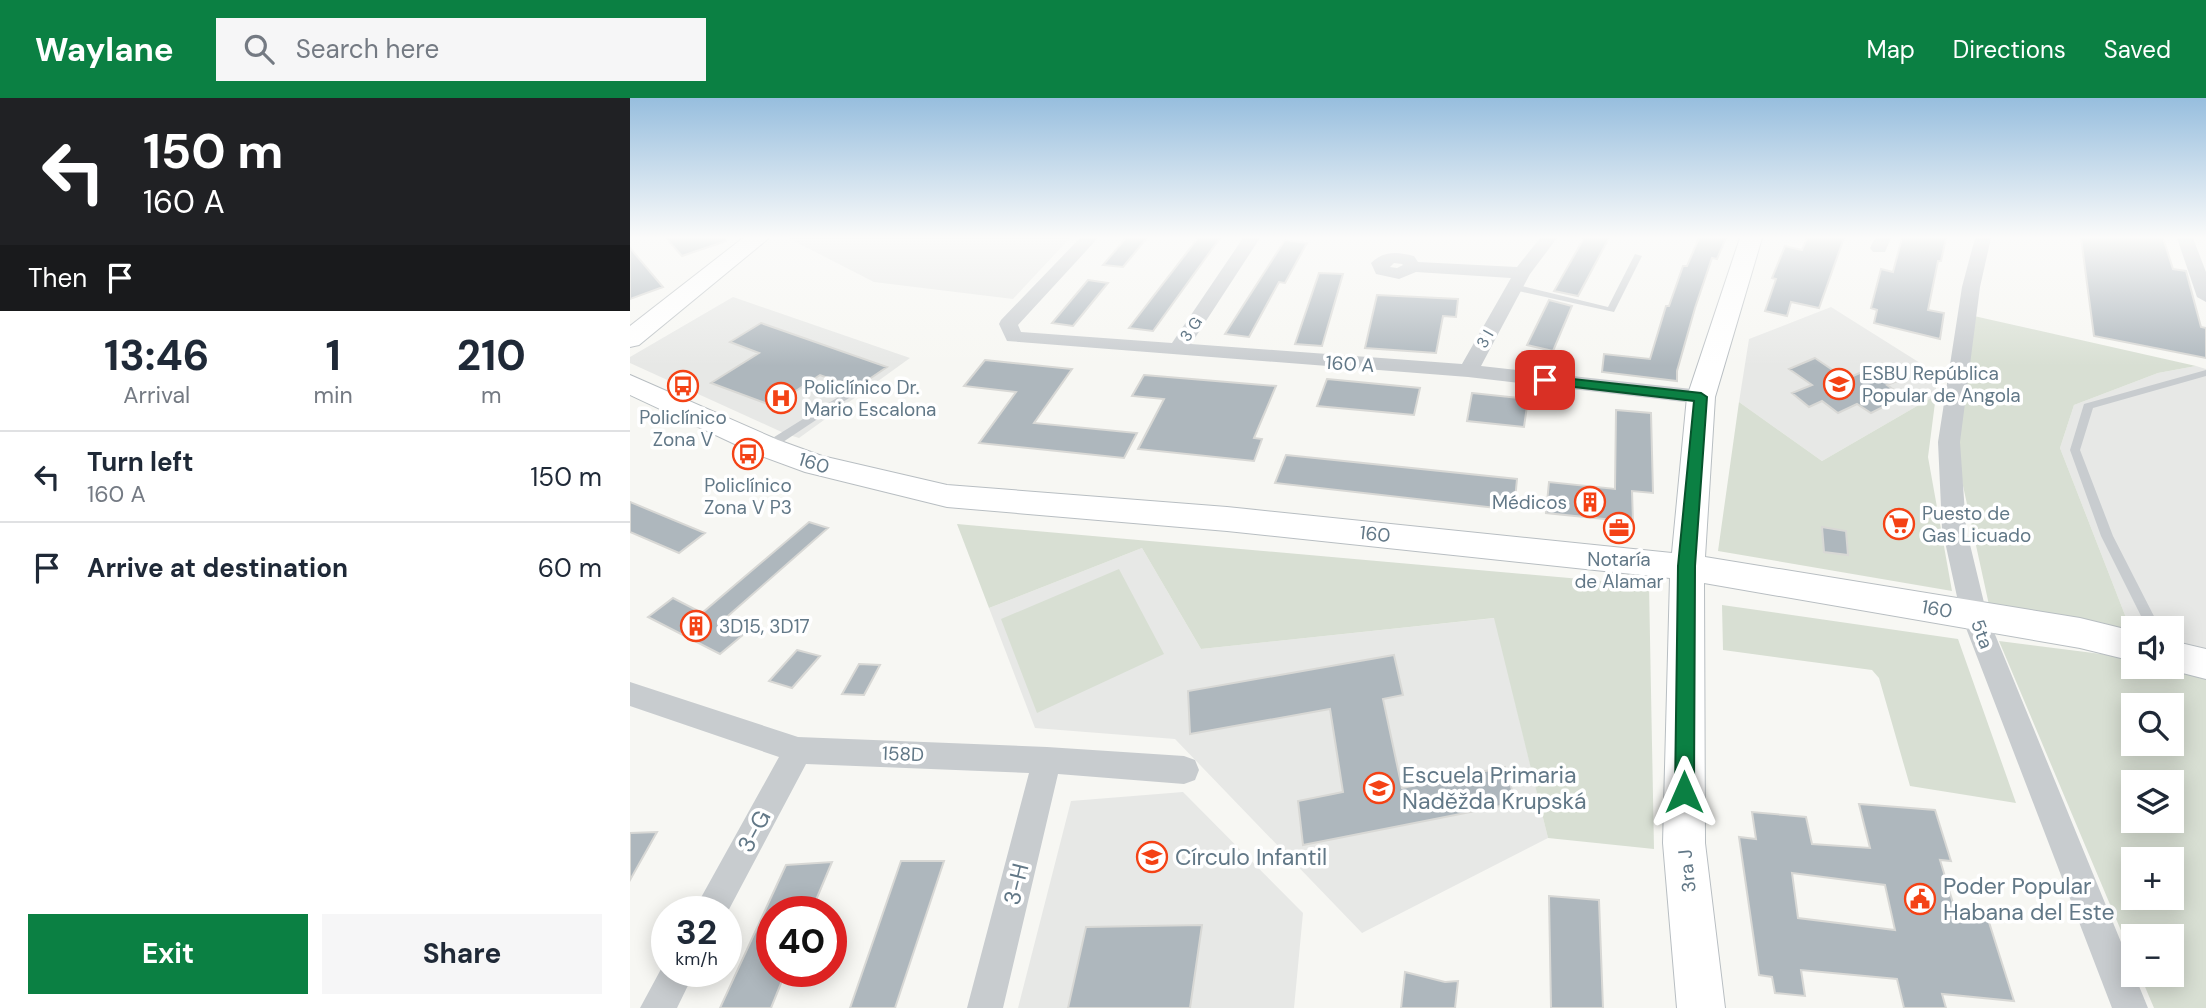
<!DOCTYPE html>
<meta charset="utf-8">
<style>
:root{--surface:#fff;--page:#f6f6f7;--text:#1f2937;--muted:#747a83;--line:#e0e1e3;--accent:#0b8043}
body{margin:0;font-family:"DM Sans",sans-serif;background:var(--page);color:var(--text);height:100vh;display:flex;flex-direction:column;font-size:26px;white-space:nowrap}
*{box-sizing:border-box;margin:0}
p{font-size:23px;color:var(--muted)}
.icon{flex:none;width:38px;height:38px;fill:none;stroke:currentColor;stroke-width:2;stroke-linecap:round;stroke-linejoin:round}
.map{position:relative;flex:1;overflow:hidden}
.sheet{display:flex;flex-direction:column;background:var(--surface);width:630px}
.sheet>*{flex:none}
.banner{background:#202124;color:#fff;overflow:hidden}
.buttons{position:absolute;left:1491px;top:518px;display:grid;gap:14px}
.buttons a{display:grid;place-items:center;width:63px;height:63px;border-radius:0px;background:var(--surface);box-shadow:0 4px 18px #0003;font-size:35px}
.speed{position:absolute;left:21px;top:798px;display:flex;gap:14px;font-size:35px;font-weight:700;text-align:center}
.speed>*{display:grid;place-content:center;width:91px;height:91px;border-radius:50%;background:var(--surface);box-shadow:0 4px 18px #0003;line-height:1}
.speed small{font-size:18px;font-weight:400}
.speed .limit{border:10px solid #d22;background:#fff;color:#111}
.pin{position:absolute;display:grid;place-items:center;width:60px;height:60px;color:#fff;margin:-30px;border-radius:14px;box-shadow:0 4px 10px #0006}
.me{position:absolute;width:77px;margin:-38px;rotate:0deg;stroke-linejoin:round;filter:drop-shadow(0 0 5px #0008)}
.turn{display:flex;align-items:center;gap:24px;height:147px;padding:0 28px;font-size:32px}
.turn .icon{width:91px;height:91px;stroke-width:2.5}
.turn b{display:block;font-size:49px;line-height:60px}
.then{display:flex;align-items:center;height:66px;padding:0 28px;background:#0003;gap:14px;font-size:26px}
.eta{display:flex;justify-content:space-evenly;align-items:center;height:119px;text-align:center}
.eta b{font-size:42px;font-weight:700;line-height:49px}
.primary-button{display:flex;gap:14px;margin-top:auto;padding:14px 28px}
.primary-button a{flex:1;height:80px;border-radius:0px;background:var(--accent);color:#fff;font-size:28px;font-weight:700;line-height:80px;text-align:center}
.primary-button a+a{background:var(--page);color:var(--text)}
ul{padding:0;list-style:none}
li{display:flex;align-items:center;gap:21px;height:91px;padding:0 28px;border-top:2px solid var(--line)}
li div{flex:1}
li b{display:block;font-size:26px}
li em{font-style:normal}
header{display:flex;align-items:center;gap:42px;box-sizing:border-box;height:98px;padding:0 35px;background:var(--accent);color:#fff}
header strong{font-size:33px}
nav{display:flex;gap:38px;margin-inline-start:auto;font-size:24px}
.search{width:490px;height:63px;background:var(--page);display:flex;align-items:center;gap:18px;box-sizing:border-box;padding:0 24px;border-radius:0px;color:var(--muted);font-size:26px}
main{display:flex;flex:1;min-height:0}
.map>svg:first-child{display:block}
.built{fill:#e7e8e6}
.green{fill:#d8dfd3;fill-rule:evenodd}
.building{fill:#aeb7bd;stroke:#d8d8d5;stroke-width:2;fill-rule:evenodd}
.lines{fill:none;stroke-linecap:round;stroke-linejoin:round}
.secondary-casing{stroke:#b8bec2;stroke-width:2}
.lane{fill:#c8cccf;fill-rule:evenodd}
.street{fill:#c8cccf;fill-rule:evenodd}
.secondary{fill:#fff;fill-rule:evenodd}
.route{fill:#0b8043;stroke:#07532c;stroke-width:2}
.labels{text-anchor:middle;dominant-baseline:central;stroke-width:7;stroke-linejoin:round;paint-order:stroke}
.far-street-label{font-size:16px;fill:#627887;stroke:#fff}
.street-label{font-size:19px;fill:#627887;stroke:#fff}
.poi-label{font-size:19px;fill:#627887;stroke:#fff;text-anchor:start}
.near-poi-label{font-size:23px;fill:#627887;stroke:#fff;text-anchor:start}
.near-street-label{font-size:23px;fill:#627887;stroke:#fff}
</style>
<header>
<strong>Waylane</strong>
<div class="search"><svg class="icon" aria-label="search" viewBox="0 0 24 24"><circle cx="10" cy="10" r="6"/><path d="M15 15l6 6"/></svg>Search here</div>
<nav><a>Map</a><a>Directions</a><a>Saved</a></nav>
</header>
<main>
<section class="sheet">
<div class="banner">
<div class="turn"><svg class="icon" aria-label="left" viewBox="0 0 24 24"><path d="M17 20v-9H6M10 6l-5 5 5 5"/></svg><div><b>150 m</b>160 A</div></div>
<div class="then">Then<svg class="icon" aria-label="arrive" viewBox="0 0 24 24"><path d="M6 21V4h12l-3 4 3 4H6"/></svg></div>
</div>
<div class="eta">
<div><b>13:46</b><p>Arrival</p></div>
<div><b>1</b><p>min</p></div>
<div><b>210</b><p>m</p></div>
</div>
<ul>
<li><svg class="icon" aria-label="left" viewBox="0 0 24 24"><path d="M17 20v-9H6M10 6l-5 5 5 5"/></svg><div><b>Turn left</b><p>160 A</p></div><em>150 m</em></li>
<li><svg class="icon" aria-label="arrive" viewBox="0 0 24 24"><path d="M6 21V4h12l-3 4 3 4H6"/></svg><div><b>Arrive at destination</b></div><em>60 m</em></li>
</ul>
<div class="primary-button"><a>Exit</a><a>Share</a></div>
</section>
<div class="map">
<svg width="1576" height="910" viewBox="0 0 1576 910">
<rect width="100%" height="100%" fill="#f7f7f3"/>
<!-- built -->
<path class="built" d="M158 140H440L383 201 244 184Z
M103 199 280 260 169 340 156 336 0 265V259Z
M1201 209 1306 275V297L1192 363 1109 304 1119 241Z
M1566 268 1576 271V553L1542 545V530H1503L1502 535 1430 350 1444 307 1528 275Z
M512 450 571 551 865 520 918 740 732 835 545 641 405 630 359 510Z
M553 694 673 815 664 910H388L441 703Z"/>
<!-- green -->
<path class="green" d="M1335 216 1566 268 1528 275 1444 307 1430 350 1502 535 1359 507 1325 351Z
M1306 297 1298 359 1322 493 1088 453 1109 304 1192 363Z
M327 426 1019 487 1024 751 918 740 864 520 571 551 512 450 359 510Z
M489 471 534 556 407 615 371 521Z
M1092 507 1328 541 1386 705 1280 688 1249 580 1242 572 1093 552Z
M1369 543 1503 560V569H1539L1576 578V910H1524L1510 877H1542V838H1503V861ZM1503 607H1542V646H1503ZM1503 684H1542V723H1503ZM1503 761H1542V800H1503Z"/>
<!-- building -->
<path class="building" d="M36 140H95L96 143 52 158Z
M496 140H517L493 169 473 167Z
M568 140H590L523 233 499 230Z
M954 140H979L948 198 924 193Z
M1069 140H1096L1087 161 1082 160 1065 210 1047 273V283L972 274 974 256 1020 261 1036 208H1039L1053 168H1057Z
M1177 140H1214L1189 210 1161 204 1157 218 1135 213 1146 181 1142 180 1155 148 1172 152Z
M1272 140H1316L1311 163H1308L1298 212 1314 215 1310 241 1244 225 1247 212 1241 210 1251 171 1263 174Z
M1451 140H1533L1543 171 1556 173 1571 229 1576 230V260L1464 238Z
M655 142 677 145 655 185 649 184 619 239 595 236Z
M0 150 33 189 0 201Z
M689 175 713 176 692 248 665 246Z
M458 182 478 185 443 228 422 225Z
M747 197 828 201 826 219 813 218 806 255 735 250Z
M919 202 942 208 923 253 897 247Z
M131 225 257 269 226 290 190 277 143 308 81 285 129 255 100 244Z
M1185 260 1216 281 1248 267 1270 282 1257 287 1271 297 1260 302 1263 304 1241 315 1227 306 1208 315 1192 303 1179 309 1162 295 1182 287 1159 271Z
M355 262 442 271 404 325 507 335 494 360 349 345 386 294 334 288Z
M514 277 646 288 624 340 632 341 624 363 508 351 534 301 502 298Z
M697 281 790 290 784 317 687 308Z
M842 295 898 301 894 329 837 323Z
M986 312 1021 315 1023 395 1002 393 1003 424 916 415 919 384 985 391Z
M656 357 887 381 884 412 645 385Z
M0 404 75 435 49 455 0 434Z
M179 424 198 430 91 524 114 536 90 556 18 519 43 500 72 515Z
M1192 429 1216 433 1218 457 1194 454Z
M167 552 190 558 162 590 139 583Z
M764 557 773 597 753 601 772 690 875 669 886 705 673 747 668 703 713 694 700 611 560 636 558 593Z
M229 566 250 567 234 597 212 596Z
M1229 706 1305 712 1321 763 1310 762 1326 815 1357 818 1384 903 1312 896 1316 910H1274L1267 881 1171 872 1175 898 1145 895 1142 879 1129 877 1109 739 1126 741 1122 714 1176 719 1182 746 1240 750ZM1162 775 1255 787 1265 832 1168 820Z
M27 734 0 782V735Z
M271 763H314L265 910H220Z
M202 764 181 814H142V873H156L141 910H90L156 767Z
M919 798 969 802 973 910H921Z
M572 827 560 910H438L456 829Z
M775 874 815 884 828 883 825 910H771Z"/>
<g class="lines">
<!-- secondary casing -->
<g class="secondary-casing">
<path id="secondary" d="M113 140H139L9 247 0 249V228Z
M1110 140H1132L1085 299 1075 459 1450 520 1503 533V563L1450 550 1074 485 1075 745 1095 910H1047L1033 745 1040 480 597 433 317 409 175 374 126 356 0 297V277L148 342 192 358 317 387 597 409 1042 455 1057 299Z
M1542 543 1576 551V581L1529 569H1542Z"/>
</g>
<!-- lane -->
<path class="lane" d="M1005 156 1012 158 984 214 884 192 879 189 884 186 978 209Z
M1576 272V278L1463 310 1450 352 1483 438 1530 530H1517L1471 438 1440 352 1454 306Z
M218 293 223 296 222 298 141 352H133L132 349 133 346Z"/>
<!-- street -->
<path class="street" d="M450 140H468L388 227 391 234 542 245 613 140H630L561 246 832 266 881 180 786 174 769 181 746 176 741 165C754 152 768 154 784 158L788 164 887 169 910 140H927L900 176 851 268 1071 292 1078 294 1081 299 1078 304 1071 306 838 279 377 243 369 226 371 222ZM764 165 772 166 773 167 767 170 760 169Z
M1245 140H1261L1255 154H1243L1240 150Z
M1345 140H1361L1350 189 1330 344 1336 430 1357 517 1518 910H1482L1331 517 1312 430 1308 344 1332 189Z
M1547 140H1563L1576 174V204L1567 199Z
M0 584 168 639 417 649 554 658 565 662 569 672 565 682 554 686 428 676 373 910H337L399 675 176 666 96 817V814H63L149 659 0 608Z
M37 860V873H65L47 910H10Z"/>
<!-- secondary -->
<use href="#secondary" class="secondary"/>
</g>
<!-- sky -->
<linearGradient id="sky" x2="0" y2="1"><stop stop-color="#97bede"/><stop offset="0.52" stop-color="#fbfbfa"/><stop offset="1" stop-color="#fbfbfa" stop-opacity="0"/></linearGradient>
<rect width="1576" height="268" fill="url(#sky)"/>
<!-- route -->
<path class="route" d="M915 278 1071 295 1077 299 1065 468 1064 694 1061 700 1054 703 1047 700 1045 694 1048 468 1064 303 911 285V279Z"/>
<!-- icons -->
<defs>
<g id="school-ring" transform="scale(1.575)"><circle r="9.5" fill="#fff" stroke="#f44215" stroke-width="1.5"/><path d="M0-5L7-2L0 1L-7-2ZM-4 1L0 2.5L4 1V4Q0 6-4 4Z" fill="#f44215"/></g>
<g id="bus-ring" transform="scale(1.575)"><circle r="9.5" fill="#fff" stroke="#f44215" stroke-width="1.5"/><path d="M-5-6H5V4H4V6H2V4H-2V6H-4V4H-5ZM-3.5-4V0h7V-4ZM-3.5 1.2v1.5H-2V1.2ZM2 1.2v1.5H3.5V1.2Z" fill="#f44215"/></g>
<g id="hospital-ring" transform="scale(1.575)"><circle r="9.5" fill="#fff" stroke="#f44215" stroke-width="1.5"/><path d="M-5-5h3v3.5h4V-5h3V5h-3V1.5h-4V5h-3Z" fill="#f44215"/></g>
<g id="building-ring" transform="scale(1.575)"><circle r="9.5" fill="#fff" stroke="#f44215" stroke-width="1.5"/><path d="M-4-6H4V6H1V3H-1V6H-4ZM-2.5-4.3h1.7v1.8h-1.7ZM.8-4.3h1.7v1.8H.8ZM-2.5-1h1.7V.8h-1.7ZM.8-1h1.7V.8H.8Z" fill="#f44215"/></g>
<g id="supermarket-ring" transform="scale(1.575)"><circle r="9.5" fill="#fff" stroke="#f44215" stroke-width="1.5"/><path d="M-6-5.5h2.5l.6 2H6L4.5 2H-2.5L-4.4-4H-6ZM-1.5 3.2a1.3 1.3 0 1 0 .1 0ZM3 3.2a1.3 1.3 0 1 0 .1 0Z" fill="#f44215"/></g>
<g id="office-ring" transform="scale(1.575)"><circle r="9.5" fill="#fff" stroke="#f44215" stroke-width="1.5"/><path d="M-6-3h4V-5.5h4V-3h4V5H-6ZM-1-4.5V-3h2v-1.5ZM-6 0V1H6V0Z" fill="#f44215"/></g>
<g id="civic-ring" transform="scale(1.575)"><circle r="9.5" fill="#fff" stroke="#f44215" stroke-width="1.5"/><path d="M-.6-6.5H3V-4.5H.6V-3L4-1V1h2V6H-6V1h2V-1L-.6-3ZM-1.2 2.5V6h2.4V2.5Z" fill="#f44215"/></g>
</defs>
<g fill-rule="evenodd">
<use href="#school-ring" x="1209" y="286"/>
<use href="#bus-ring" x="53" y="288"/>
<use href="#hospital-ring" x="151" y="300"/>
<use href="#bus-ring" x="118" y="356"/>
<use href="#building-ring" x="960" y="404"/>
<use href="#supermarket-ring" x="1269" y="426"/>
<use href="#office-ring" x="989" y="430"/>
<use href="#building-ring" x="66" y="528"/>
<use href="#school-ring" x="749" y="690"/>
<use href="#school-ring" x="522" y="759"/>
<use href="#civic-ring" x="1290" y="801"/>
</g>
<g class="labels">
<!-- far-street labels -->
<g class="far-street-label">
<text transform="translate(561 231) rotate(-56)">3 G</text>
<text transform="translate(855 241) rotate(-61)">3 I</text>
</g>
<!-- street labels -->
<g class="street-label">
<text transform="translate(720 266) rotate(4)">160 A</text>
<text transform="translate(184 365) rotate(17)">160</text>
<text transform="translate(745 436) rotate(6)">160</text>
<text transform="translate(1307 511) rotate(10)">160</text>
<text transform="translate(1352 536) rotate(69)">5ta</text>
<text transform="translate(273 656) rotate(2)">158D</text>
<text transform="translate(1057 773) rotate(-96)">3ra J</text>
</g>
<!-- poi labels -->
<g class="poi-label">
<text x="1232" y="275">ESBU República<tspan x="1232" dy="22">Popular de Angola</tspan></text>
<text x="174" y="289">Policlínico Dr.<tspan x="174" dy="22">Mario Escalona</tspan></text>
<text x="53" y="319" text-anchor="middle">Policlínico<tspan x="53" dy="22">Zona V</tspan></text>
<text x="118" y="387" text-anchor="middle">Policlínico<tspan x="118" dy="22">Zona V P3</tspan></text>
<text x="937" y="404" text-anchor="end">Médicos</text>
<text x="1292" y="415">Puesto de<tspan x="1292" dy="22">Gas Licuado</tspan></text>
<text x="989" y="461" text-anchor="middle">Notaría<tspan x="989" dy="22">de Alamar</tspan></text>
<text x="89" y="528">3D15, 3D17</text>
</g>
<!-- near-poi labels -->
<g class="near-poi-label">
<text x="772" y="677">Escuela Primaria<tspan x="772" dy="26">Naděžda Krupská</tspan></text>
<text x="545" y="759">Círculo Infantil</text>
<text x="1313" y="788">Poder Popular<tspan x="1313" dy="26">Habana del Este</tspan></text>
</g>
<!-- near-street labels -->
<g class="near-street-label">
<text transform="translate(124 733) rotate(-62)">3-G</text>
<text transform="translate(386 786) rotate(-76)">3-H</text>
</g>
</g>
</svg>
<div class="buttons">
<a><svg class="icon" aria-label="sound" viewBox="0 0 24 24"><path d="M4 9h4l5-4v14l-5-4H4zM17 9q2 3 0 6"/></svg></a>
<a><svg class="icon" aria-label="search" viewBox="0 0 24 24"><circle cx="10" cy="10" r="6"/><path d="M15 15l6 6"/></svg></a>
<a><svg class="icon" aria-label="layers" viewBox="0 0 24 24"><path d="M12 4l9 5-9 5-9-5zM3 14l9 5 9-5"/></svg></a>
<a>+</a>
<a>−</a>
</div>
<div class="speed"><div>32<small>km/h</small></div><div class="limit">40</div></div>
<div class="pin" style="left:915px;top:282px;background:#d93025"><svg class="icon" aria-label="arrive" viewBox="0 0 24 24"><path d="M6 21V4h12l-3 4 3 4H6"/></svg></div>
<svg class="me" style="left:1054px;top:694px" viewBox="-20 -20 40 40"><path d="M0-17L14 15 0 8-14 15z" fill="#0b8043" stroke="#fff" stroke-width="4"/></svg>
</div>
</main>
